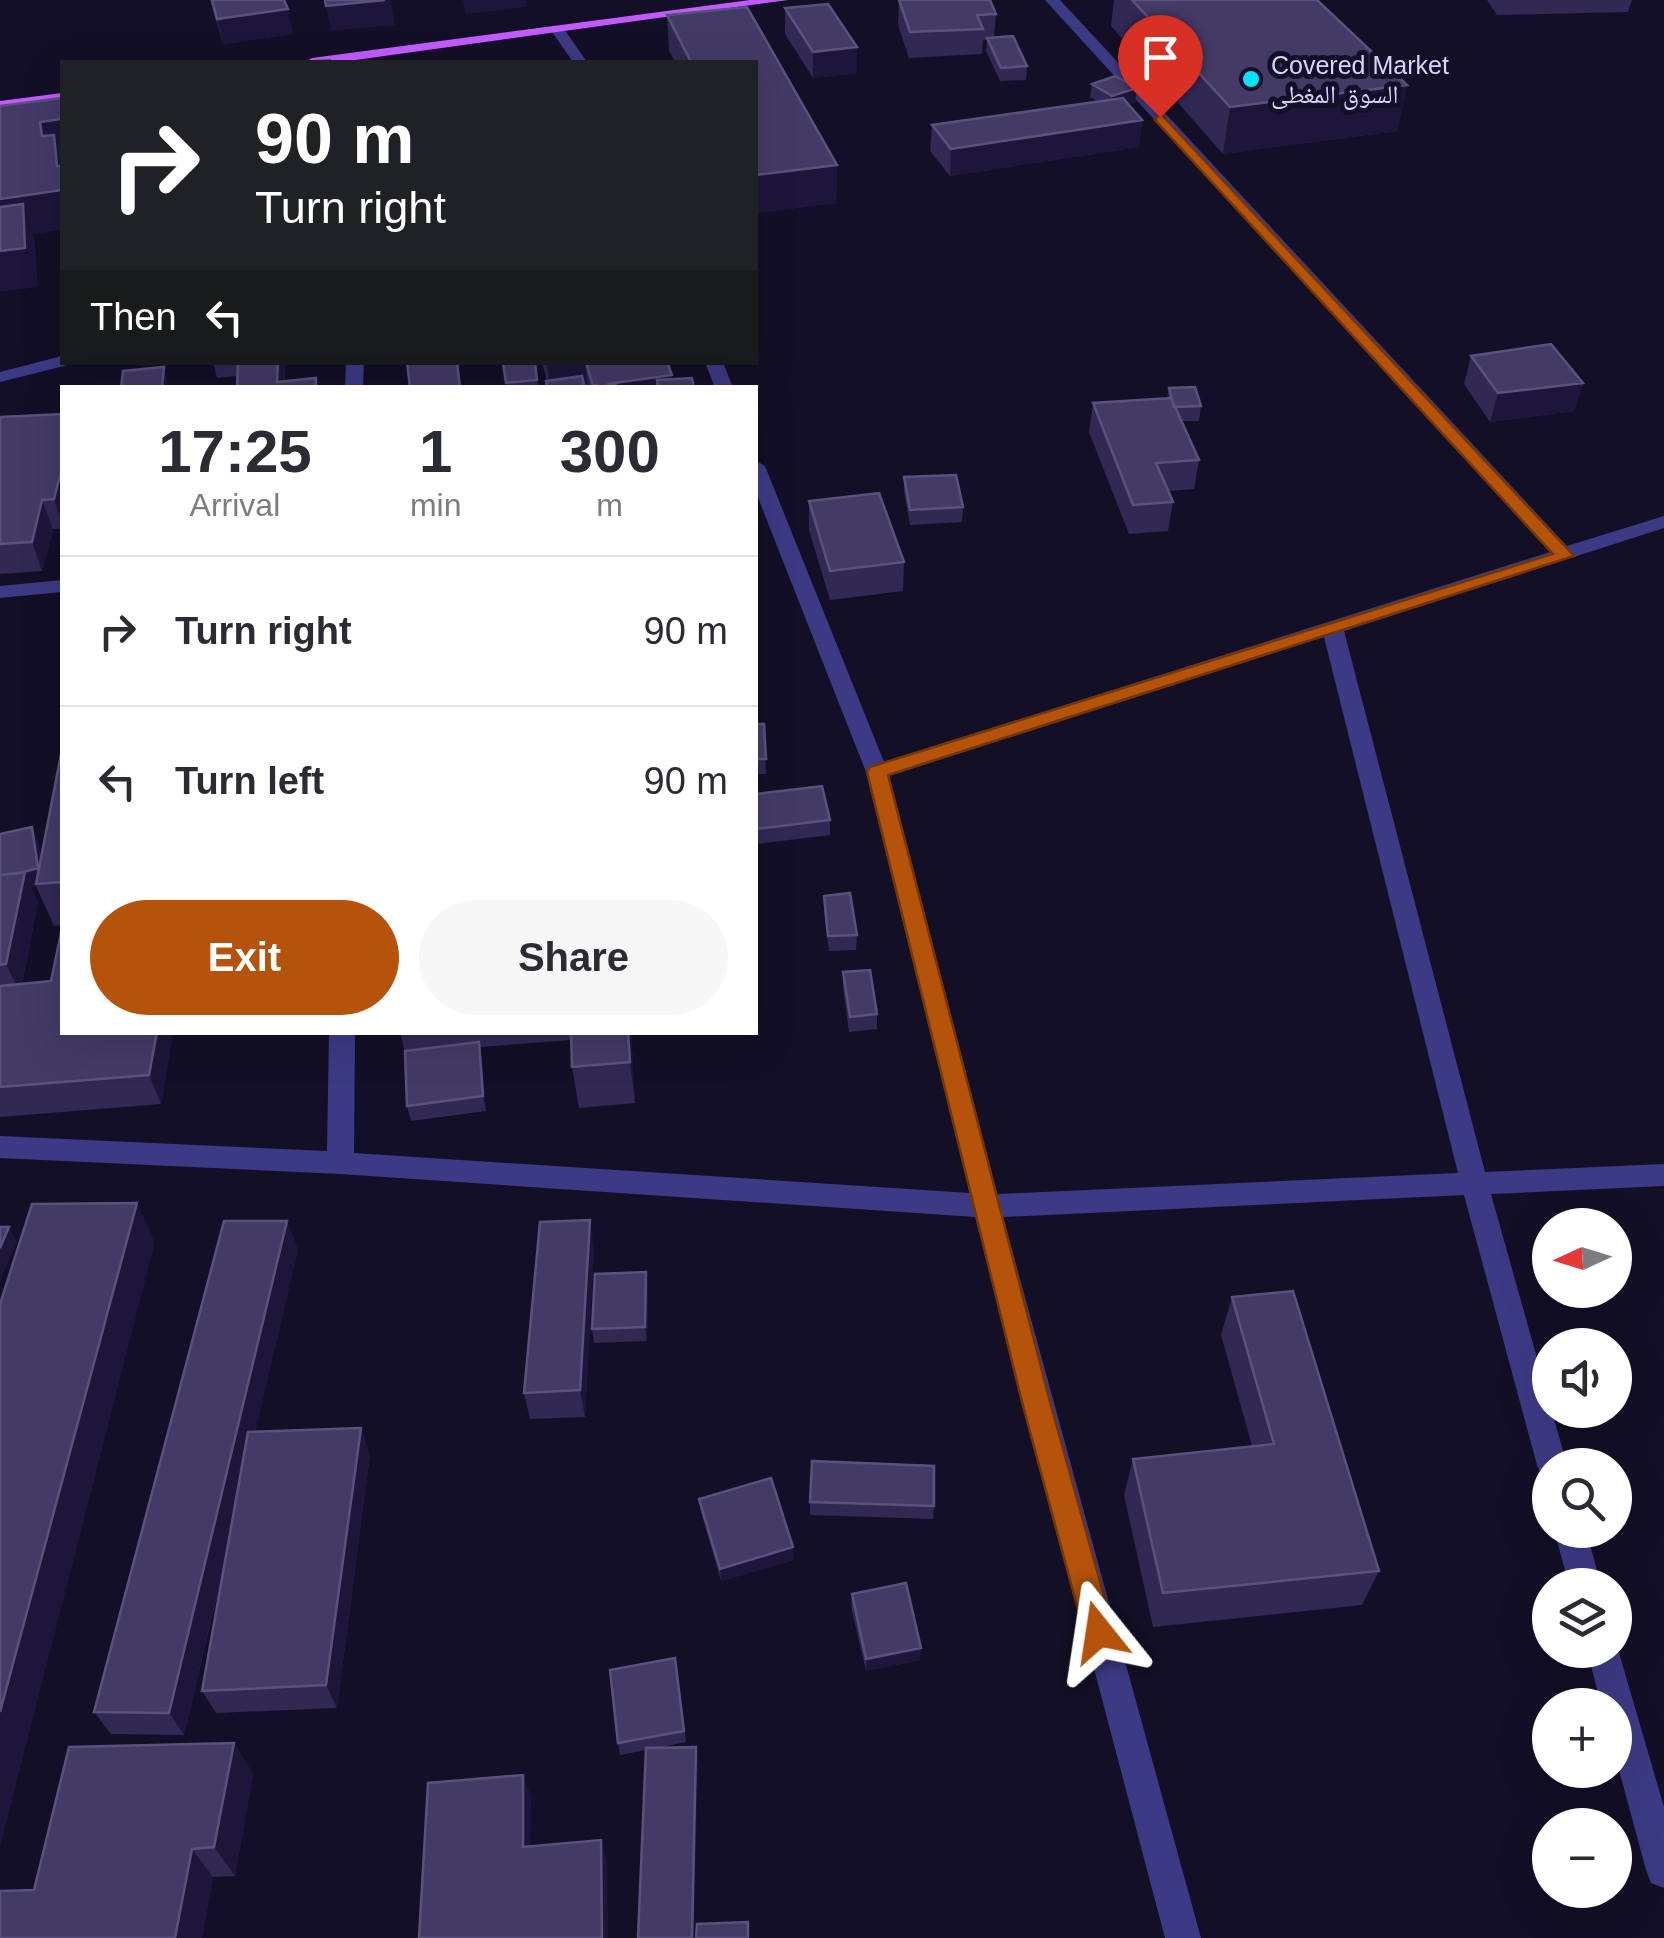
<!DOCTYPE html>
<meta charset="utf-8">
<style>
:root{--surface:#fff;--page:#f7f7f7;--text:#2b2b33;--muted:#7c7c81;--line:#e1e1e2;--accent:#b45309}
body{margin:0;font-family:Helvetica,"Noto Naskh Arabic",sans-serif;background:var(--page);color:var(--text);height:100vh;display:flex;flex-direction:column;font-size:38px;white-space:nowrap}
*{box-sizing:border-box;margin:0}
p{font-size:32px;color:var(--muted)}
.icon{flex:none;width:55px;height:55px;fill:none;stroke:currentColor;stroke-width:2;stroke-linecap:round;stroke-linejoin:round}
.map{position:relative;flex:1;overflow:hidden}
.side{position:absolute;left:60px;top:385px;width:698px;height:650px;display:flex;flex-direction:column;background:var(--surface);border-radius:0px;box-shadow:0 10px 40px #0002}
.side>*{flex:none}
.banner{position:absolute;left:60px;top:60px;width:698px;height:305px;border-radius:0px;box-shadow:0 10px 40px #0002;background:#202124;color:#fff;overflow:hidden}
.needle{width:65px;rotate:266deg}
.tools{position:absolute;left:1532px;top:1208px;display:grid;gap:20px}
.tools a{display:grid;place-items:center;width:100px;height:100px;border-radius:50%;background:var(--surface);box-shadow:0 10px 40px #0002;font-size:50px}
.pin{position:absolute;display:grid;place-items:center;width:85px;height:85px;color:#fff;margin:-102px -42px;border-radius:50% 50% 50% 0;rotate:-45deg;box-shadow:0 0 10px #0007}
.pin .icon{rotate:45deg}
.me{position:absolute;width:110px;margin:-55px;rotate:345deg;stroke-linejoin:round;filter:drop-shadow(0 0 8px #0008)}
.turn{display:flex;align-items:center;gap:35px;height:210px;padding:0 30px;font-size:45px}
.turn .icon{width:130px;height:130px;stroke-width:2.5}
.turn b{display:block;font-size:70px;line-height:85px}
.then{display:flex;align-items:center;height:95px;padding:0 30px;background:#0003;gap:20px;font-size:38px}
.eta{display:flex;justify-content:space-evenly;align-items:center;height:170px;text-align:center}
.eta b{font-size:60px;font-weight:600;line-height:70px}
.action{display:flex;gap:20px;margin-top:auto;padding:20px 30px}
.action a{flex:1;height:115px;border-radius:60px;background:var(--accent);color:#fff;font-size:40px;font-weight:600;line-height:115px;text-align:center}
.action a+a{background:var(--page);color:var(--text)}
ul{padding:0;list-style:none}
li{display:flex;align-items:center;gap:30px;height:150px;padding:0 30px;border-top:2px solid var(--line)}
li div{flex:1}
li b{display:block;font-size:38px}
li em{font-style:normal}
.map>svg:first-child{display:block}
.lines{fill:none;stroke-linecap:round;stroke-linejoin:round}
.minor{fill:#3d3a85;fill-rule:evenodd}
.major{fill:#c25bff;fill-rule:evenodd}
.wall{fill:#312854}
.shaded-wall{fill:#1d163a}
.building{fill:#433a66;stroke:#5a527e;stroke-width:2.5}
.route{fill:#b45309;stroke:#753606;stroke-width:2.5}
.poi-dot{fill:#00e5ff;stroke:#130f26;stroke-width:4}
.labels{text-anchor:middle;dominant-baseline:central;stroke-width:10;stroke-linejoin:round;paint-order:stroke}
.far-poi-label{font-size:25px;fill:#d9d4ff;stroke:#130f26;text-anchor:start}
</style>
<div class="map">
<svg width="1664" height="1938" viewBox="0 0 1664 1938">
<rect width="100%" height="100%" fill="#130f26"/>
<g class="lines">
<!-- minor -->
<path class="minor" d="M1045 0H1060L1567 546 1664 516V528L1344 631 1485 1172 1664 1164V1186L1491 1194 1567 1465H1550V1478L1541 1475 1537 1465 1464 1195 1003 1217 1201 1938H1165L975 1217 340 1174 0 1158V1136L327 1151 329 1032H355L354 1153 970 1193 866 772 755 490V460L765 466 884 762 1550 552ZM1324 637 1458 1173 997 1194 889 776Z
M552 26H562L587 62H573L550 29Z
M62 356V362L68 365 0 382V372Z
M346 362H364L363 388H345Z
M705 362H723L733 388H715Z
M62 580V592L0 598V586Z
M1554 1530H1586L1601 1585H1569Z
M1615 1639 1664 1807V1888L1651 1883 1646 1870 1615 1755V1705H1601L1587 1650H1615Z"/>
<!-- major -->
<path class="major" d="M750 0H788L341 62H305L312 58Z
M62 93V101L0 109V101Z"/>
</g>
<!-- wall -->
<path class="wall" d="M210 0H284L293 34 223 44Z
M899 0 996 14 994 38 1027 66 1026 80 1000 81 986 51 987 40H983L982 54 909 58 898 25Z
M1114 0H1317L1407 85 1397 131 1223 154 1111 26Z
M1487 0H1632L1628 12 1497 15Z
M747 7 837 165 836 203 755 213V62H675L669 51 667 15Z
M785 8 857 47V73L813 78 785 34Z
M1092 84 1137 88 1135 102 1128 104 1142 120 1139 147 950 176 930 151 932 125 1097 101 1090 97Z
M1471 356 1583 383 1574 411 1490 422 1464 384Z
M213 362H285V381L316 378 318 388H237V376L217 378Z
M535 362 538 388H507L503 363Z
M542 362H667L672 379 694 388H547V381Z
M1169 388 1201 406 1199 421H1182L1199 460 1194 489 1168 491 1173 502 1168 531 1129 534 1089 432 1093 403 1167 398Z
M62 414V529H53L42 571 0 574V417Z
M904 477 963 507 962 522 910 525 904 492Z
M809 501 904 562 903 591 830 600 809 530Z
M755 724H764L766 774H755Z
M62 749V925L54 926 36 886 31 887 38 902 22 984 62 1032H173L161 1104 0 1117V834L38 842 41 859Z
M755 794 830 820V835L755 844Z
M824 896 857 935 856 950 829 951 824 911Z
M843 972 877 1014V1029L849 1032 843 987Z
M400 1032H631L635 1103 579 1108 572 1067V1040L480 1047 486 1111 411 1121 407 1106 405 1053Z
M594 1248 585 1417 530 1419 524 1393Z
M298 1249 255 1432 370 1454 337 1708 216 1713 202 1691 227 1554 184 1735 111 1734 94 1712Z
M646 1272 648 1286 647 1341 594 1343 592 1329Z
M1232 1297 1379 1571 1362 1605 1153 1627 1124 1495 1133 1459 1252 1446 1221 1335Z
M699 1499 794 1560 721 1581 701 1512Z
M810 1502 934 1506 933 1519 810 1515Z
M852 1594 920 1660 866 1671 851 1607Z
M675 1658 686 1742 657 1748 696 1747 698 1759 646 1750 620 1755 618 1743Z
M234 1743 253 1774 235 1876 213 1877 202 1938H0L34 1890Z"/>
<!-- shaded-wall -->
<path class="shaded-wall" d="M391 0 395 25 331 31 326 6Z
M463 0H526L527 7 465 14Z
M288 9 293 34 223 44 217 19Z
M857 47V73L813 78V52Z
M1407 85 1397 131 1223 154 1230 107Z
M1137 88 1135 102 1111 109 1112 96Z
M62 119V158L61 159 62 164V184L42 136 40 122Z
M1142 120 1139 147 950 176 951 149Z
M837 165 836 203 755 213V175Z
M62 190V230L33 234 35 242 38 287 0 292V199Z
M278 362H285L284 388 277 382Z
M559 362H585L588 387 550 388 547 364Z
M164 367 168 381 167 388H162Z
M672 375 673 388H607V384Z
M1583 383 1574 411 1490 422 1498 393Z
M62 467V523L54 499Z
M42 500 53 529 42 571 32 542Z
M32 827 38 842 44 884 31 887 38 902 20 993 6 964Z
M157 1032H173L161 1104 149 1075Z
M628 1032H631L635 1103 630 1062Z
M479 1042 482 1057 486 1111 483 1096Z
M137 1203 155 1242 0 1847V1712Z
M590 1220 594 1248 585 1417 580 1390Z
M287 1221 298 1249 184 1735 169 1713Z
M9 1227 17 1242 0 1281V1248Z
M646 1272 648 1286 647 1341 645 1327Z
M361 1428 370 1454 337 1708 326 1685Z
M793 1547 794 1560 721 1581 720 1569Z
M921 1648 920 1660 866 1671V1659Z
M234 1743 253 1774 235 1876 214 1847Z
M696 1747 698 1759 694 1938H692Z
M523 1775 531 1796 530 1868 523 1847Z
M601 1840 607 1860 608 1938H602Z
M192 1849 213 1877 202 1938H175Z"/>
<!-- building -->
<path class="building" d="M212 0H284L288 9 217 19Z
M325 0H385L326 6Z
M899 0H990L996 14 977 15 983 29 910 32Z
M1132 0H1317L1407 85 1230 107Z
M828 4 857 47 813 52 785 8Z
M747 7 837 165 755 175V62H691L667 15Z
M1013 36 1027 66 1001 68 987 38Z
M330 60 331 62H301Z
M1115 76 1137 88 1112 96 1092 84Z
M62 98V119L40 122 42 136 54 135 57 166H62V190L0 199V106Z
M1123 98 1142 120 951 149 932 125Z
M23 204 25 248 0 251V207Z
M1551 344 1583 383 1498 393 1471 356Z
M238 362H278L277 382 316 378V388H237Z
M407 362H457L460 388H410Z
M535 362 537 380 506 383 503 363Z
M586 362H667L672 375 607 384 616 385V388H597V385L593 386Z
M164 367 162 388H121L123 371Z
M582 376 585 388H547L546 381Z
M692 378 694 388H658L657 380Z
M1195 387 1201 406 1174 407 1169 388Z
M1171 398 1199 460 1156 463 1173 502 1133 505 1093 403Z
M62 414V467L54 499 42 500 32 542 0 544V417Z
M956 475 963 507 910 510 904 477Z
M879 493 904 562 830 571 809 501Z
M755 724H764L766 759H755Z
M62 749V882L36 884Z
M822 786 830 820 755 829V794Z
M32 827 38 868 20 873 0 875V834Z
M25 872 6 964 0 965V875Z
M850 893 857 935 828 936 824 896Z
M62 928V1032H157L149 1075 0 1087V986L51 981Z
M870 970 877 1014 850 1017 843 972Z
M571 1032H628L630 1062 572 1067Z
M479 1042 483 1096 407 1106 405 1051Z
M137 1203 0 1712V1304L32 1204Z
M590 1220 580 1390 524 1393 540 1222Z
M224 1221H287L169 1713 94 1712Z
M0 1227H9L0 1248Z
M646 1272 645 1327 592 1329 595 1274Z
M1293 1291 1379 1571 1163 1593 1133 1459 1274 1444 1232 1297Z
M361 1428 326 1685 202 1691 248 1432Z
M812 1461 934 1466V1506L810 1502Z
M771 1478 793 1547 720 1569 699 1499Z
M906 1583 921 1648 866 1659 852 1594Z
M675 1658 684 1731 618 1743 610 1670Z
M234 1743 214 1847 192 1849 175 1938H0V1891L34 1890 69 1747Z
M696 1747 692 1938H638L646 1748Z
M523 1775V1847L601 1840 602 1938H419L428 1783Z
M748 1922V1938H696L697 1924Z"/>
<!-- route -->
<path class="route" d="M1160 113 1574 556 888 775 1050 1402 1114 1632 1110 1642 1099 1646 1088 1642 1084 1632 1022 1402 867 772 870 767 1553 554 1155 120Z"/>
<!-- markers -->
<circle class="poi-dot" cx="1251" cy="79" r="10"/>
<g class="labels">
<!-- far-poi labels -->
<g class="far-poi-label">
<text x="1271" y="65">Covered Market<tspan x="1271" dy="29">السوق المغطى</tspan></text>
</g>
</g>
</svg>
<div class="tools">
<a><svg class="needle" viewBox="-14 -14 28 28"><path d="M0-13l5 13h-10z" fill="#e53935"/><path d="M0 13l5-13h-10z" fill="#7c7c81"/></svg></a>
<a><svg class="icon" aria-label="sound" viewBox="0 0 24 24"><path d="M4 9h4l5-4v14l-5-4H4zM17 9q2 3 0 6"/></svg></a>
<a><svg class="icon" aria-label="search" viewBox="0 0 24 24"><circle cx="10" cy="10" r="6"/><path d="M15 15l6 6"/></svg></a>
<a><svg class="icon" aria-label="layers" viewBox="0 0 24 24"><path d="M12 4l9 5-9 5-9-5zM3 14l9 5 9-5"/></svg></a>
<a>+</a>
<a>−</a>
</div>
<div class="pin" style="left:1160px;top:117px;background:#d93025"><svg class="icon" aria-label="arrive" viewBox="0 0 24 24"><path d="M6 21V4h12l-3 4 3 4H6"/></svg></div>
<svg class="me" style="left:1099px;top:1632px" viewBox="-20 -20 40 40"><path d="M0-17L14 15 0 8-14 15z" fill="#b45309" stroke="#fff" stroke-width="4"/></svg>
<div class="banner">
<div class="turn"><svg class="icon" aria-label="right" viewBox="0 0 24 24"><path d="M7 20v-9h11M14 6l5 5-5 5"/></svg><div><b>90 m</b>Turn right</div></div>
<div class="then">Then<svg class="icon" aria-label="left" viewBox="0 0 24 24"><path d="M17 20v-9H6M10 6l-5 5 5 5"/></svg></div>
</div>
<section class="side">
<div class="eta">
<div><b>17:25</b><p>Arrival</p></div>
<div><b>1</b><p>min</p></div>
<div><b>300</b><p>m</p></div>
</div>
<ul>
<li><svg class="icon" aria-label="right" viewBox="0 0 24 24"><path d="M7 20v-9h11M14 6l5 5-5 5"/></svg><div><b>Turn right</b></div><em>90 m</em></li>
<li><svg class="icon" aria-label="left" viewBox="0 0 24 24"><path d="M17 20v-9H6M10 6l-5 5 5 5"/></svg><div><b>Turn left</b></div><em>90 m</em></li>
</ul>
<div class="action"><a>Exit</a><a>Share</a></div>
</section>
</div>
